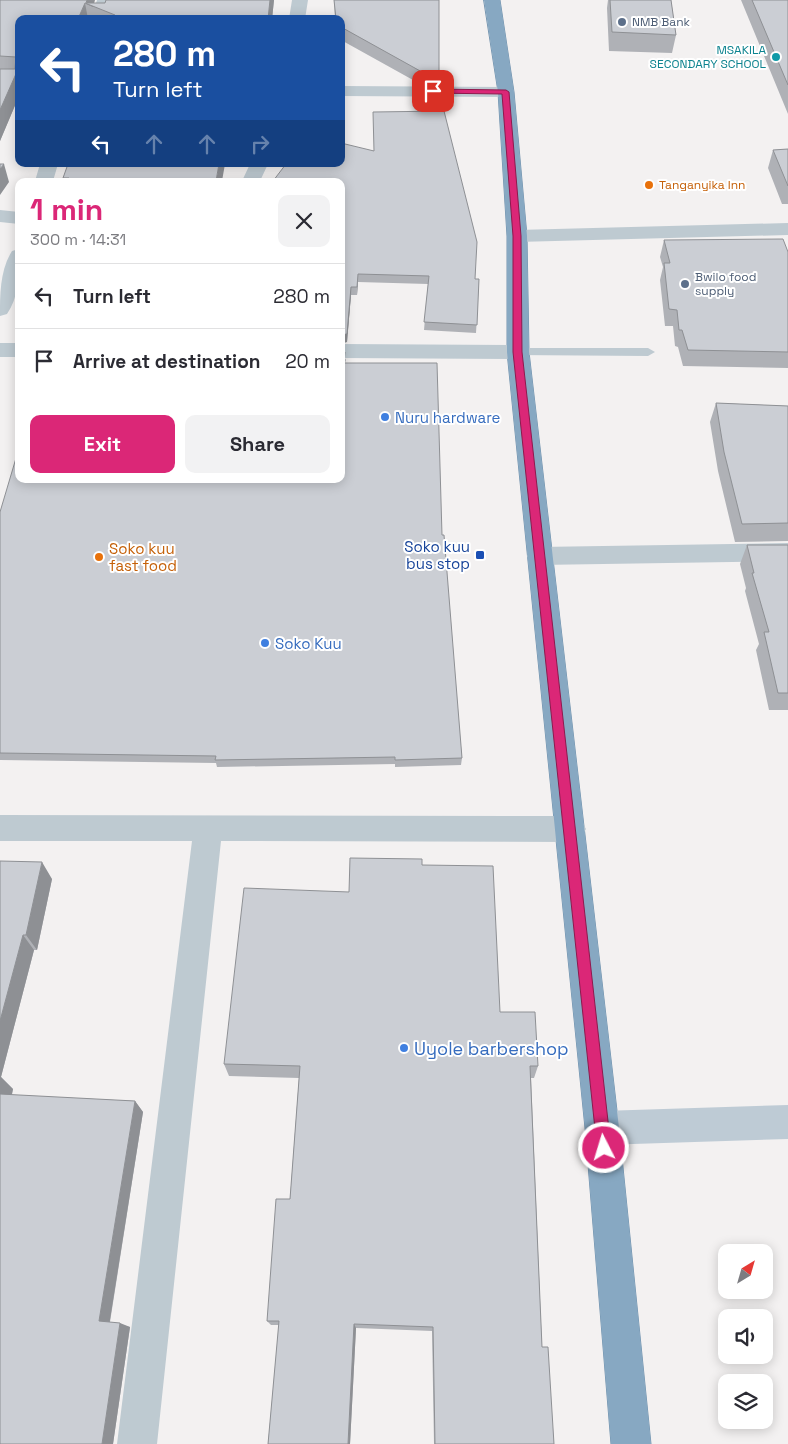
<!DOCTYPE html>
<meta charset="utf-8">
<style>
:root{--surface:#fff;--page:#f2f2f3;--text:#2b2b33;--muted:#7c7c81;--line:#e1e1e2;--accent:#db2777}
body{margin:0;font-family:"Space Grotesk",sans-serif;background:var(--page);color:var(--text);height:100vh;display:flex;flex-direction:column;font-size:19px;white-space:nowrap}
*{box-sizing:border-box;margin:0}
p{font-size:16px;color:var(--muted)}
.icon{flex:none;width:28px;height:28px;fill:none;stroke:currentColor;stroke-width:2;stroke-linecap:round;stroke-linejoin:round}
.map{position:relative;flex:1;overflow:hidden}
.drawer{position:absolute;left:15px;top:178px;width:330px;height:305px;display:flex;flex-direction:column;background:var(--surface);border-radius:10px;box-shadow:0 2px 12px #0003}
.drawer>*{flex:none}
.guide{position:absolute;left:15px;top:15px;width:330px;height:152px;border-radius:10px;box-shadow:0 2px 12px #0003;background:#1a4fa0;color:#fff;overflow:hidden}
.needle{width:32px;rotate:37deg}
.tools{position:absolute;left:718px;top:1244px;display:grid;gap:10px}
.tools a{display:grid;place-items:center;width:55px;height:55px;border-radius:10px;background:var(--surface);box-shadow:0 2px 12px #0003;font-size:25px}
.pin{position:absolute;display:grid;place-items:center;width:42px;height:42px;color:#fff;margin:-21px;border-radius:10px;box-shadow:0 2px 8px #0006}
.me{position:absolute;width:55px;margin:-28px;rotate:355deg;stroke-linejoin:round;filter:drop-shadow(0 0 4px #0008)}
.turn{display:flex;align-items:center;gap:18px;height:105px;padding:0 15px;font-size:22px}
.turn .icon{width:65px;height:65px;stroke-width:2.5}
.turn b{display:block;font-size:35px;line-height:42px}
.lanes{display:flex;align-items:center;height:48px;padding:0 15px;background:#0003;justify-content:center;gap:25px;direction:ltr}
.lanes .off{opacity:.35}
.round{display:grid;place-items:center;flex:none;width:52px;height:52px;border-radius:10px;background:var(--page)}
.headline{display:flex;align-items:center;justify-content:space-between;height:85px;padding:0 15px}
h1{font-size:30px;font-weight:700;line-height:38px;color:var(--accent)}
.cta{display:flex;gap:10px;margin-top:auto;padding:10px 15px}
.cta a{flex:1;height:58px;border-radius:10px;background:var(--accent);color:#fff;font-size:20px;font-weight:700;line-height:58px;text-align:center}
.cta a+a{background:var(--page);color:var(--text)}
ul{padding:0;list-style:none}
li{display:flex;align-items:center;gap:15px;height:65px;padding:0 15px;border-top:1px solid var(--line)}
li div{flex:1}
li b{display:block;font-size:19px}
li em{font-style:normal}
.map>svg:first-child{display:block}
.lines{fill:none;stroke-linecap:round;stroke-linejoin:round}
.highway-casing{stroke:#7293ae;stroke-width:1}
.lane{fill:#becad1;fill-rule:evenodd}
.street{fill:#becad1;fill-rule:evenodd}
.secondary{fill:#becbd5;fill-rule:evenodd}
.highway{fill:#87a8c2;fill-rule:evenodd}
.wall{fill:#afb1b6}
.shaded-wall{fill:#8e9094}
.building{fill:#cbced4;stroke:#8e9094}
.route{fill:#db2777;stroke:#8e194d}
.service-dot{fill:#5c6f8a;stroke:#fff;stroke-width:2}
.culture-dot{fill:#0f9aa8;stroke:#fff;stroke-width:2}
.food-dot{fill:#e8710a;stroke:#fff;stroke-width:2}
.shop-dot{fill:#3f7fe0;stroke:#fff;stroke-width:2}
.transit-dot{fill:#1a4fb4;stroke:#fff;stroke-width:2}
.labels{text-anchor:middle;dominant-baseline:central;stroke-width:4;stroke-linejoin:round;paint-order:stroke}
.far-service-label{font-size:12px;fill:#4e5e75;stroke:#fff;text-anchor:start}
.far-culture-label{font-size:12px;fill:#0d838f;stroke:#fff;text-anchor:end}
.far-food-label{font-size:12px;fill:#c56008;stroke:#fff;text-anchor:start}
.shop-label{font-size:15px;fill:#366cbe;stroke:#fff;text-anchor:start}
.transit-label{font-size:15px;fill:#164399;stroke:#fff;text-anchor:end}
.food-label{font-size:15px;fill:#c56008;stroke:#fff;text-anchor:start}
.near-shop-label{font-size:18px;fill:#366cbe;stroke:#fff;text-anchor:start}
</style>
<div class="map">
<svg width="788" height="1444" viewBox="0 0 788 1444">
<rect width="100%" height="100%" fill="#f3f1f1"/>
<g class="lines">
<!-- highway casing -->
<g class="highway-casing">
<path id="highway" d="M484 0H500L514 92 527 236 529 352 619 1128 651 1444H611L585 1128 507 352V236L498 92Z"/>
</g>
<!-- lane -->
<path class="lane" d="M518 348H648L655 352 648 356 513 355 511 352 513 349Z"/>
<!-- street -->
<path class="street" d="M97 0H113L107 19H91Z
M292 0H308L305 19H289Z
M341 86 506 87 512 88 514 92 512 96 506 97 341 96Z
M40 164H58L53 181H35Z
M250 164H268L260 181H242Z
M0 210 19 212V224L0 222Z
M788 223V235L517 242 510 240 507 236 510 232 517 230Z
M19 249C19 272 20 295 7 314L0 316C0 294 0 270 12 251Z
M0 343H19V357H0Z
M341 344 518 345 525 347 529 352 525 357 518 359 341 358Z
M788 543V561L539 565 530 562 527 556 530 550 539 547Z
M0 815 571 816 581 820 586 829 581 838 571 842 221 841 157 1444H117L192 841H0Z"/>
<!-- secondary -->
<path class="secondary" d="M788 1105V1139L602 1145 590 1140 585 1128 590 1116 602 1111Z"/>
<!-- highway -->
<use href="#highway" class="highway"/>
</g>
<!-- wall -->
<path class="wall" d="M0 0 95 3 274 0 272 19H19V96L0 141Z
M334 0H439L438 85H422L341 40V19H335Z
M608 0H671L676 35 672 53 609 51 607 8Z
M741 0H788V114Z
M788 149V204H782L768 168 773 150Z
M63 178 222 181H64Z
M341 181 475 279H479L476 333 424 330 428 284 358 282 357 295H351L347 342Z
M664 240 788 252V368L683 366 678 347 675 346 673 326H665L660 280 663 267 660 257Z
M341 351 346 360 345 363 442 535 462 758 461 765 395 767V764L217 767 216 763 0 760V512Z
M716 403 788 406V541L735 542 718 471 710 422Z
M747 545H788V710H769L756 650 759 644 745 591 746 588 740 564Z
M0 861 52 879 37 950H34L1 1077 13 1089 12 1095 135 1101 143 1112 110 1322 130 1327 113 1444H0Z
M422 865 500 1012 538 1066 534 1078H531L542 1347 554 1444H434L432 1331 356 1328 350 1444H268L279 1325H271L267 1321 290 1199 299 1078 229 1076 224 1064 349 892Z"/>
<!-- shaded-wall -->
<path class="shaded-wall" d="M87 0H95L93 7 86 4Z
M270 0H274L272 19H268Z
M85 3 88 19H78Z
M19 67V96L0 141V110Z
M4 164 9 182 0 195V169Z
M219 164H225L222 181H216Z
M358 274V282L357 295V287Z
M351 287V295L347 342 341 344V335Z
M42 862 52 879 37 950 26 935Z
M23 935 34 950 1 1077 13 1089 9 1106 0 1097V1021Z
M135 1101 143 1112 109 1326 99 1321Z
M120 1323 130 1327 113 1444H102Z
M354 1324 356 1328 350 1444H348Z"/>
<!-- building -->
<path class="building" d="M0 0H87L86 3H105L106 0H270L268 19H113L115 15 85 3 78 19H19V67L0 110V69H15L16 57 0 56Z
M334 0H439V72H422L341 27V19H336Z
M610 0H671L676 35 612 32Z
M752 0H788V85Z
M444 111 477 242 475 279H479L477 325 424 322 429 276 358 274 357 287H351L347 334 341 335V181H273L286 164H341V143L374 151 373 112Z
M788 149V186L773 150Z
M0 164H4L0 169Z
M68 164H219L216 181H67L69 178H63Z
M783 239 788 252V352L688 350 682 330H679L677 310 669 309 664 263H670L664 240Z
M341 351 345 352 344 363H437L442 535H444L462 758 395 760V757L215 760 216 756 0 753V512L19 448V479H341Z
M716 403 788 406V523L742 524 724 452Z
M747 545H788V693H778L764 632H769L752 573H754Z
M350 858 422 859V865L493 866 500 1012H535L538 1066H530L542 1347H548L554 1444H435L433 1327 354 1324 348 1444H268L279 1321H267L276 1199H290L300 1066 224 1064 244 888 349 892Z
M0 861 42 862 26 935H23L0 1021Z
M0 1094 135 1101 99 1321 120 1323 102 1444H0Z"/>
<!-- route -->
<path class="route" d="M433 89 506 90 509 92 521 236 522 352 611 1148 609 1153 604 1155 599 1153 597 1148 513 352V236L502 94 430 93Z"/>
<!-- markers -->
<g class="service-dot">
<circle cx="622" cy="22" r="5"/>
<circle cx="685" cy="284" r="5"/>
</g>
<circle class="culture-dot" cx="776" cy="57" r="5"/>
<g class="food-dot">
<circle cx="649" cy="185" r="5"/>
<circle cx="99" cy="557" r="5"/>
</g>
<g class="shop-dot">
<circle cx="385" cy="417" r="5"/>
<circle cx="265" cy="643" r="5"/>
<circle cx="404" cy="1048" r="5"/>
</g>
<rect class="transit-dot" x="475" y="550" width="10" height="10" rx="2.5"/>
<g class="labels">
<!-- far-service labels -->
<g class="far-service-label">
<text x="632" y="22">NMB Bank</text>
<text x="695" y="277">Bwilo food<tspan x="695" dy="14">supply</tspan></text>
</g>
<!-- far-culture labels -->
<g class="far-culture-label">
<text x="766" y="50">MSAKILA<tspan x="766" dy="14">SECONDARY SCHOOL</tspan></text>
</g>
<!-- far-food labels -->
<g class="far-food-label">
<text x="659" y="185">Tanganyika Inn</text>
</g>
<!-- shop labels -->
<g class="shop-label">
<text x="395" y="417">Nuru hardware</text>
<text x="275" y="643">Soko Kuu</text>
</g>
<!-- transit labels -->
<g class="transit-label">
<text x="470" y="546">Soko kuu<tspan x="470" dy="17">bus stop</tspan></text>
</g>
<!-- food labels -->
<g class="food-label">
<text x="109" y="548">Soko kuu<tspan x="109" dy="17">fast food</tspan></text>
</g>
<!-- near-shop labels -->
<g class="near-shop-label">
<text x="414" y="1048">Uyole barbershop</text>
</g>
</g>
</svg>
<div class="tools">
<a><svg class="needle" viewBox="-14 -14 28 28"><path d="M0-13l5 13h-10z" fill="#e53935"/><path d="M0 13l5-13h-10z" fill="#7c7c81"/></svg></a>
<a><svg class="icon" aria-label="sound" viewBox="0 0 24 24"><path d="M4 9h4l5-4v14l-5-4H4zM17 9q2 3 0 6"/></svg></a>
<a><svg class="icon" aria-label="layers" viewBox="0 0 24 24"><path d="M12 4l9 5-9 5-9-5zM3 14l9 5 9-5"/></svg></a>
</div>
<div class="pin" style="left:433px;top:91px;background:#d93025"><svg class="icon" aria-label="arrive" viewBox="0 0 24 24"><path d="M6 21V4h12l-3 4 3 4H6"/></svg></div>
<svg class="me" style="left:604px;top:1148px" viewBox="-20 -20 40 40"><circle r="17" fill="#db2777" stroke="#fff" stroke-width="3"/><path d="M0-11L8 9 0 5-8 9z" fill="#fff"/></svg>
<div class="guide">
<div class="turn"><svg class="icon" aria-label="left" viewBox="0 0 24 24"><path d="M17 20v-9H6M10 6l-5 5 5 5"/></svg><div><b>280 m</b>Turn left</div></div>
<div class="lanes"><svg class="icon" aria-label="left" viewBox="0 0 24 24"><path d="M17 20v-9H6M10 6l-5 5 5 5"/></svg><svg class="icon off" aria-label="ahead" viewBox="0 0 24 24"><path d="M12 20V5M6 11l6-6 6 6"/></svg><svg class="icon off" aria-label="ahead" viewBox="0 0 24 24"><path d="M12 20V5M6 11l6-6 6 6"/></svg><svg class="icon off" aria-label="right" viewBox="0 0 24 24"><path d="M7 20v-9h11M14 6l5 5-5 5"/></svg></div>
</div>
<section class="drawer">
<div class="headline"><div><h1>1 min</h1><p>300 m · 14:31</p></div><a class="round"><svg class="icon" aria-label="close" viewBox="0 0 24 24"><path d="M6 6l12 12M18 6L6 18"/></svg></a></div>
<ul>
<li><svg class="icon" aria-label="left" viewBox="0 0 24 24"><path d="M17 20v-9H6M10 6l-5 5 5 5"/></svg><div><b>Turn left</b></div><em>280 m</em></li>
<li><svg class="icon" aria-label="arrive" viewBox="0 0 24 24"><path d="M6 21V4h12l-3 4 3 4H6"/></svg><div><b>Arrive at destination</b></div><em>20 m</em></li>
</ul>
<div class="cta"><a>Exit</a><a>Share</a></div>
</section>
</div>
